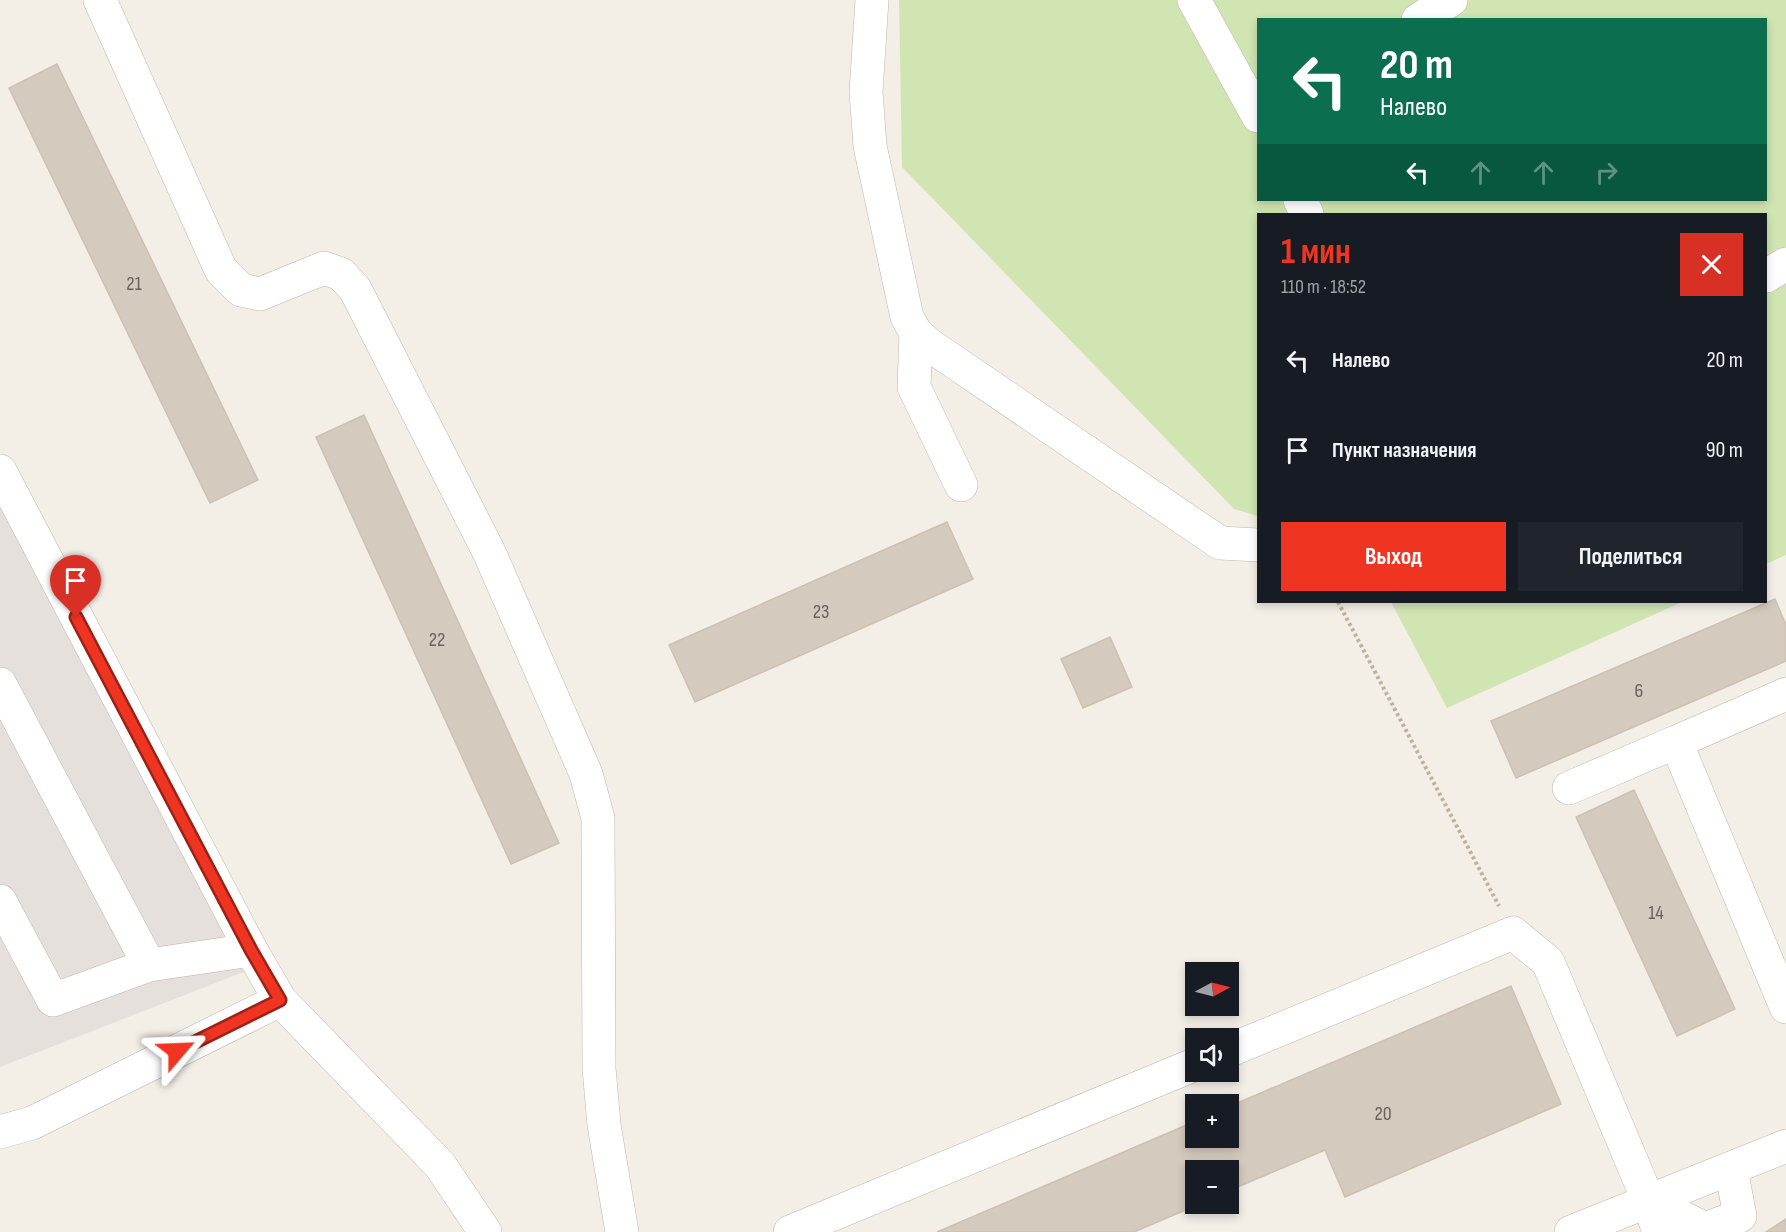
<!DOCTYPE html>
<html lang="ru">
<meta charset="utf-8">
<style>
:root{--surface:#171b24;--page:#20242c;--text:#f1f3f6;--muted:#9ea1a6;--accent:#ef3522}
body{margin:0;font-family:"Sofia Sans Condensed",sans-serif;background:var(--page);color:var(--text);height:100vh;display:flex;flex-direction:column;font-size:22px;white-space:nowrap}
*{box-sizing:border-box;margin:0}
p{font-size:20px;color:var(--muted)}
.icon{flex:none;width:33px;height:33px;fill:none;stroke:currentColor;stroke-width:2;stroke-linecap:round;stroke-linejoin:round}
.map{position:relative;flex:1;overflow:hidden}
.panel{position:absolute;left:1257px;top:213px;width:510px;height:390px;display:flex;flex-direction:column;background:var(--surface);border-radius:0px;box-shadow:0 3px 9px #0003}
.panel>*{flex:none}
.hud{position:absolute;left:1257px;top:18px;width:510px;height:183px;border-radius:0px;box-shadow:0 3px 9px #0003;background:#0b6e4f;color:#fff;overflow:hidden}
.needle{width:39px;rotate:83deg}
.buttons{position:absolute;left:1185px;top:962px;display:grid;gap:12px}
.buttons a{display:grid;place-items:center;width:54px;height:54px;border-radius:0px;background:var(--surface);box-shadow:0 3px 9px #0003;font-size:30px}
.pin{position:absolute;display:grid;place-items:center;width:51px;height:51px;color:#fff;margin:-62px -26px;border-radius:50% 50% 50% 0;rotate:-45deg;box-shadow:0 0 6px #0007}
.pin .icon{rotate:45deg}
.me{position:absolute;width:66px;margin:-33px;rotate:64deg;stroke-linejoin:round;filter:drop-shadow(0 0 4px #0008)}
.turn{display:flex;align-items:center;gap:21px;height:126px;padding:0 24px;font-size:27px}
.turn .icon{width:78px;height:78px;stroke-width:2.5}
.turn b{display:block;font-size:42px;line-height:51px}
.lanes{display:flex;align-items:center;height:57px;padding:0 24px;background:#0003;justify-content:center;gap:30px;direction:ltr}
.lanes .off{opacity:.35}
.round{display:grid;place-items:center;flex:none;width:63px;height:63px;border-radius:0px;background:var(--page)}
.headline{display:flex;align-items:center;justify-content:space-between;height:102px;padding:0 24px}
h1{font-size:36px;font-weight:700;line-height:45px;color:var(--accent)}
.cta{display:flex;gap:12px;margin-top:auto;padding:12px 24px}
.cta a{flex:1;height:69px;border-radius:0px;background:var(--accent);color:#fff;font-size:24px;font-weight:700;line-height:69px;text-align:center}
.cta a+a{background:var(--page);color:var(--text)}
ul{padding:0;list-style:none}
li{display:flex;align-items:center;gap:18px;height:90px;padding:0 24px}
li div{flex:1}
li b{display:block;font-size:22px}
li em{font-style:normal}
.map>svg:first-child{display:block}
.industrial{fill:#e5e0dc}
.green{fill:#d1e5b2;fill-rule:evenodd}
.building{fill:#d4cabd;stroke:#cec1b1;stroke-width:1.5}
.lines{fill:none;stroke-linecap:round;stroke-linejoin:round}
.minor-casing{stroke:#beb6aa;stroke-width:34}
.path{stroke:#bfb19c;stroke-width:4;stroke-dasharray:3 3;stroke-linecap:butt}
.minor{stroke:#fff;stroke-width:33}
.route-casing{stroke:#9b2216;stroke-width:15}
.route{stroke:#ef3522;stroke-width:10}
.labels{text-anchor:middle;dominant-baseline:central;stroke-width:4.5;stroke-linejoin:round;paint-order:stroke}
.number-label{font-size:20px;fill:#696258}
</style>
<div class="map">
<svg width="1786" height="1232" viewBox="0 0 1786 1232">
<rect width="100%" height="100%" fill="#f3efe7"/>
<!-- industrial -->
<path class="industrial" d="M0 458 267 963 0 1067Z"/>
<!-- green -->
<path class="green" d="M899 0H1786V555L1766 564V214H1258V516L1234 509 902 167ZM1258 20H1766V200H1258Z
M1391 602H1682L1447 708Z"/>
<!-- building -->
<path class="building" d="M57 64 258 480 210 503 9 88Z
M364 415 559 843 511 864 316 437Z
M947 522 973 579 695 702 669 645Z
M1775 599 1786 625V661L1516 778 1491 721Z
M1110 637 1132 687 1083 708 1061 659Z
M1634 790 1735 1009 1677 1036 1576 817Z
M1511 986 1561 1104 1345 1197 1325 1150 1228 1191V1170H1196V1203H1202L1134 1232H937L1196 1121V1137H1228V1107Z
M1786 1219V1232H1766Z"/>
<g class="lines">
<!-- minor casing -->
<g class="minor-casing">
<path id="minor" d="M100 0 221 270 241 290 260 294 324 268 341 274 355 289 489 552 586 774 598 818 599 1068 604 1125 622 1232
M872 0 866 92 870 146 907 317 916 333 928 344 1220 543 1258 545
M1194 0 1258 116
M1418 20 1451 0
M1300 200 1307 214
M1766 276 1786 264
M916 333 914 387 961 485
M0 471 251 950 280 1000 440 1165 485 1232
M0 684 149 965
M1786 694 1676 742 1786 1007
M1569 788 1676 742
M0 901 53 1000 149 965 251 950
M1228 1051 1513 933 1548 962 1648 1200 1659 1232
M0 1132 32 1123 280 1000
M1648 1200 1705 1229 1740 1216 1731 1169
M790 1232 1196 1064
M1571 1232 1786 1146"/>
</g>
<!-- path -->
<path class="path" d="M1338 602 1499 906"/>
<!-- minor -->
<use href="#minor" class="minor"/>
</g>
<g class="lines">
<!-- route casing -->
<g class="route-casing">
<path id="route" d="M76 617 251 950 280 1000 177 1051"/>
</g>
<!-- route -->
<use href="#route" class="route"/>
</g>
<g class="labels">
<!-- number labels -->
<g class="number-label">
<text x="134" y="284">21</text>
<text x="821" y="612">23</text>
<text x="437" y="640">22</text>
<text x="1639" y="691">6</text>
<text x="1656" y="913">14</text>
<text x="1383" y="1114">20</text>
</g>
</g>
</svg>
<div class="buttons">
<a><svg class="needle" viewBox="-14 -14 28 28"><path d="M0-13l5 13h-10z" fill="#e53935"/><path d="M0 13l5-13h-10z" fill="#9ea1a6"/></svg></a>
<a><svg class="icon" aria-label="sound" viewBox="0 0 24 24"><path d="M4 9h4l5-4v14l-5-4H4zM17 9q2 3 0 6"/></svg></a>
<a>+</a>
<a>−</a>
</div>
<div class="pin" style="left:76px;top:617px;background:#d93025"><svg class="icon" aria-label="arrive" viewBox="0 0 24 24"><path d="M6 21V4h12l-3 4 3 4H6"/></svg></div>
<svg class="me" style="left:177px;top:1051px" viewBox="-20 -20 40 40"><path d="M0-17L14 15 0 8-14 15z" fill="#ef3522" stroke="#fff" stroke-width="4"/></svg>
<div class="hud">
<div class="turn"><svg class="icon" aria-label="left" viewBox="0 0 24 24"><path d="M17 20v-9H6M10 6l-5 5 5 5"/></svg><div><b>20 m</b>Налево</div></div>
<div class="lanes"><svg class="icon" aria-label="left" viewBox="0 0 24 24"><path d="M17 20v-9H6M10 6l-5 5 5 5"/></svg><svg class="icon off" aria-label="ahead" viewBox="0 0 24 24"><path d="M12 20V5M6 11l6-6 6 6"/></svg><svg class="icon off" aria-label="ahead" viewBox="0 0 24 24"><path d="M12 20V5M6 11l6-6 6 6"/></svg><svg class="icon off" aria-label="right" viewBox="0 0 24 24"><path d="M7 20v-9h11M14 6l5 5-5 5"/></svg></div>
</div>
<section class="panel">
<div class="headline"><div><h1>1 мин</h1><p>110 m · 18:52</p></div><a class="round" style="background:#d93025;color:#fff"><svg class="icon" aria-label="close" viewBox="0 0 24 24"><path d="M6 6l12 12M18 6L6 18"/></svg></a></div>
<ul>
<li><svg class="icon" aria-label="left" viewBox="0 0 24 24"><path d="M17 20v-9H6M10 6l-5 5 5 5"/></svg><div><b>Налево</b></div><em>20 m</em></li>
<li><svg class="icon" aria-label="arrive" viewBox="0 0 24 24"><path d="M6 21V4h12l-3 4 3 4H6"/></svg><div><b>Пункт назначения</b></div><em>90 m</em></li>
</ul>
<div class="cta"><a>Выход</a><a>Поделиться</a></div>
</section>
</div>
